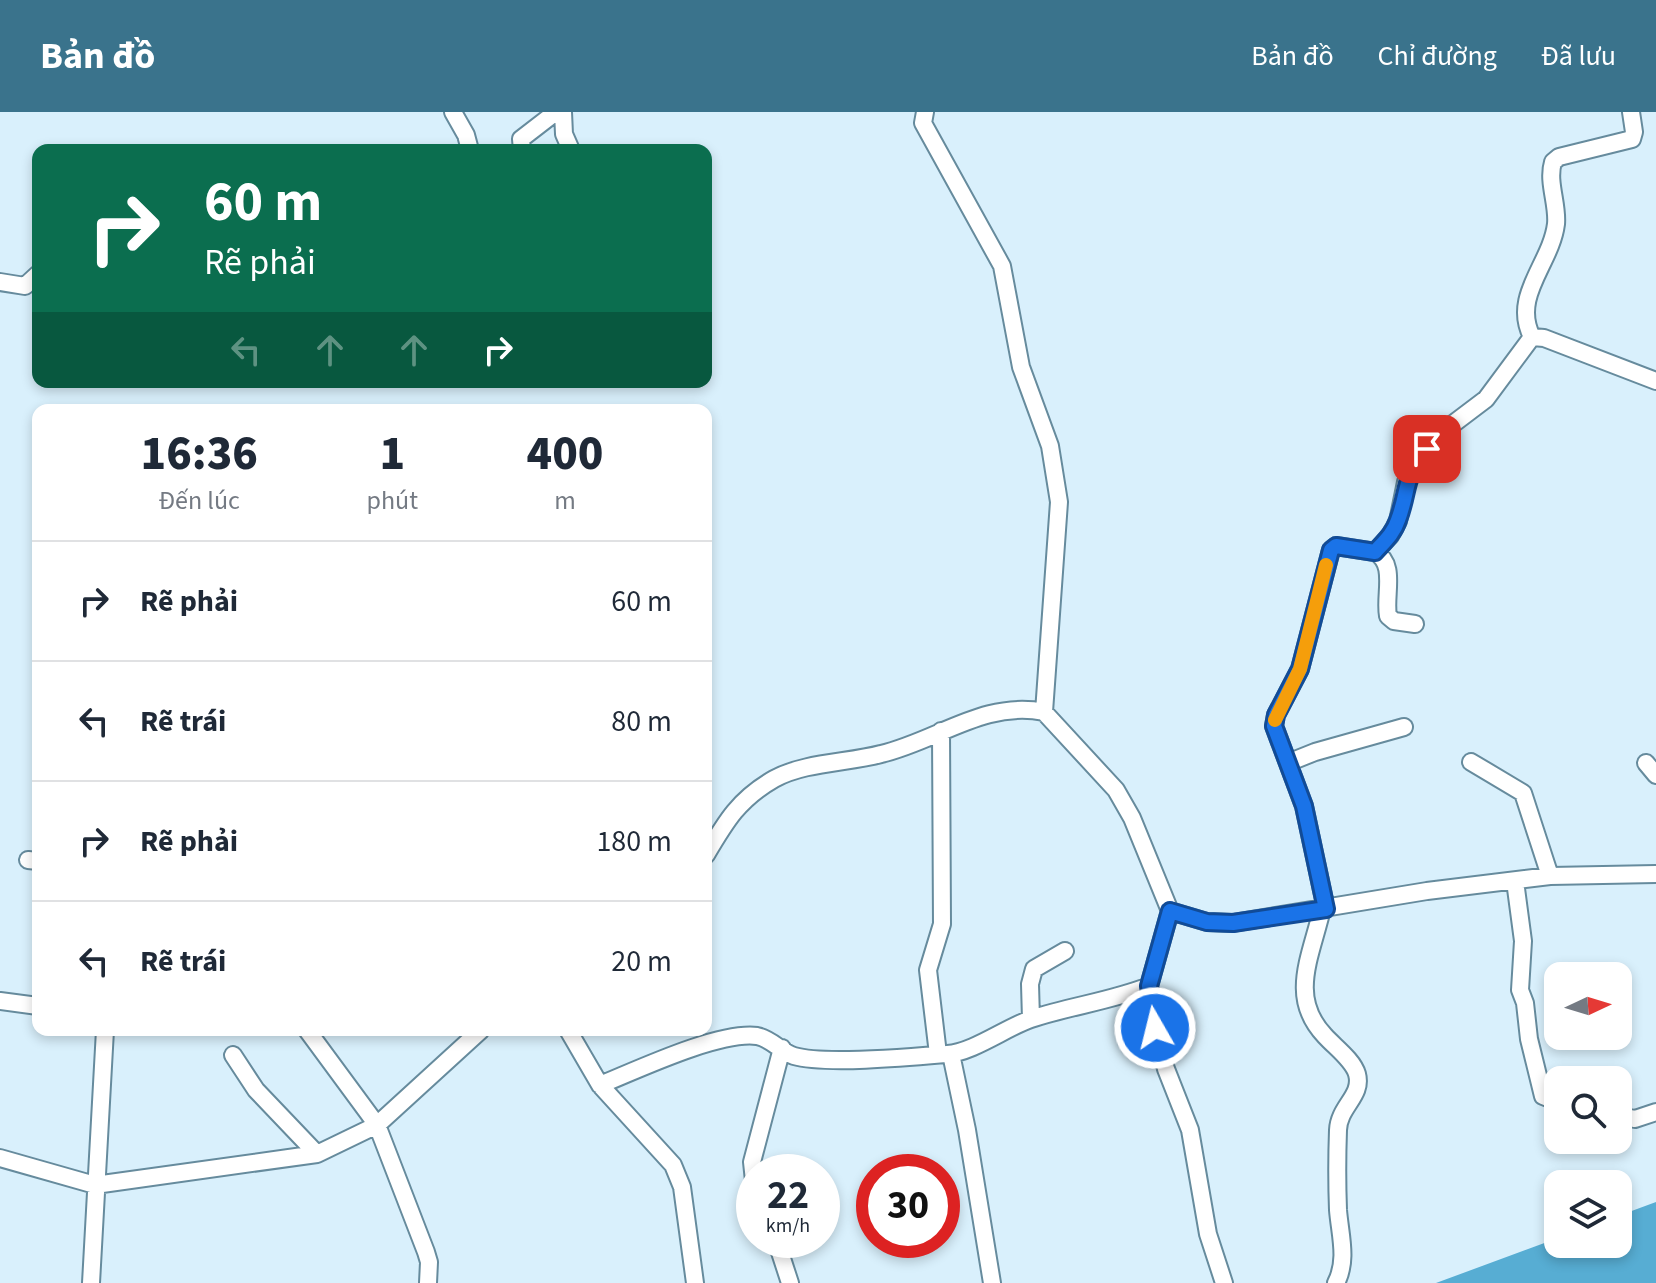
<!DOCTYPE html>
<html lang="vi">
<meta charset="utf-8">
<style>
:root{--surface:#fff;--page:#f2f2f3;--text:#1f2937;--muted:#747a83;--line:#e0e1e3;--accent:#3a738c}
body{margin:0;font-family:"Source Sans 3",sans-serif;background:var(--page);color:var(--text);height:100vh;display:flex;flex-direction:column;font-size:30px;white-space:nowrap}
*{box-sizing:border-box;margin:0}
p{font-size:26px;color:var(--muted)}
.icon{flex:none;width:44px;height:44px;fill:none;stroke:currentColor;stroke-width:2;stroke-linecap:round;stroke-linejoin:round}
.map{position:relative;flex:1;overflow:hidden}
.panel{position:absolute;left:32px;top:292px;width:680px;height:632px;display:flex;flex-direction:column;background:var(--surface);border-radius:16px;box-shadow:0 4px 12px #0003}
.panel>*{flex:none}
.guide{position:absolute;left:32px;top:32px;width:680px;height:244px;border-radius:16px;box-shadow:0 4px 12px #0003;background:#0b6e4f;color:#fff;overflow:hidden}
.needle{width:52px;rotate:86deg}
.tools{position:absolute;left:1544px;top:850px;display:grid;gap:16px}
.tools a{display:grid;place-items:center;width:88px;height:88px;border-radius:16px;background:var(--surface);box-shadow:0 4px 12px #0003;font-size:40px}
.speed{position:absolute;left:736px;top:1042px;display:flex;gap:16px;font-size:40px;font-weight:700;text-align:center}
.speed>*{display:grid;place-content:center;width:104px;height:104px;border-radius:50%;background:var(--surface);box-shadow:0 4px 12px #0003;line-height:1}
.speed small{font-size:20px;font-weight:400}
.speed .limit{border:12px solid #d22;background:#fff;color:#111}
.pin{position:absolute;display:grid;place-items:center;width:68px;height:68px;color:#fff;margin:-34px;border-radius:16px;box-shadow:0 4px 12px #0006}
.me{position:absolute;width:88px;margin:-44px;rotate:352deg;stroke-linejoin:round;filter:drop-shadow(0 0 6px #0008)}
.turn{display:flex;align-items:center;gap:28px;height:168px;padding:0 40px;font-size:36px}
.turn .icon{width:104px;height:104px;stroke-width:2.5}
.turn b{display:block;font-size:56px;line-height:68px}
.lanes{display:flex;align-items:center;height:76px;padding:0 40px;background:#0003;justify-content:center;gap:40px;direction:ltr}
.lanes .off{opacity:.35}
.eta{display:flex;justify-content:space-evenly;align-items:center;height:136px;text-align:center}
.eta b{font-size:48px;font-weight:800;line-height:56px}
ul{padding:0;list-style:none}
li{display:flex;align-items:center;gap:24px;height:120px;padding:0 40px;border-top:2px solid var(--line)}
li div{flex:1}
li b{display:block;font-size:30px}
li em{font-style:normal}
header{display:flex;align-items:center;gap:48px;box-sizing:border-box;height:112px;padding:0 40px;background:var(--accent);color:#fff}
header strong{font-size:38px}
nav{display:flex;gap:44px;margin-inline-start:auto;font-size:28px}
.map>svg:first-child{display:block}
.water{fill:#57add3}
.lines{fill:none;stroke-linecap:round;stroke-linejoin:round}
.minor-casing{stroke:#668b9d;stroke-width:20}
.minor{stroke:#fff;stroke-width:16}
.route-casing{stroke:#114b97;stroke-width:20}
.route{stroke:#1a73e8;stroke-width:14}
.slow{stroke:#f59e0b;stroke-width:14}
</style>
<header>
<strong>Bản đồ</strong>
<nav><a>Bản đồ</a><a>Chỉ đường</a><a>Đã lưu</a></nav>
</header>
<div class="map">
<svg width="1656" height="1171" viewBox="0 0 1656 1171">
<rect width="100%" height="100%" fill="#d9f0fc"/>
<!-- water -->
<path class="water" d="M1656 1090V1171H1436L1558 1126V1132H1618V1104Z"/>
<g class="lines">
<!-- minor casing -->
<g class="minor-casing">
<path id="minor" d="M453 0 466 23 470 38
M563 0 564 22 571 38
M925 0 923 11 1002 154 1021 255 1050 334 1059 390 1044 600
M522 38 521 27 556 0
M0 170 25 174 38 162
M1532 225C1511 184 1551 152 1556 112 1558 92 1547 70 1553 50L1559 45 1632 27 1634 20 1631 0
M1375 440C1397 452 1384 483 1388 504L1394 509 1415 512
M1290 650 1315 640 1404 615
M1471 650 1523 681 1550 764
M1646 651 1656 663
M706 743C726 709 739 687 774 667 805 650 848 651 881 642 937 629 984 588 1044 600L1116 678 1132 706 1170 799 1149 874 1155 916 1166 957 1190 1018 1208 1122 1224 1171
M28 748 38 749
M1515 769 1523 829 1520 878 1525 891 1529 927 1543 984 1558 990
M1322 797C1311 845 1288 885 1325 924 1335 935 1353 948 1357 962 1363 984 1339 994 1338 1018 1337 1045 1337 1072 1338 1098 1340 1123 1348 1148 1336 1171
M1326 797 1304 694 1274 614 1276 603 1300 557 1331 438 1336 434 1375 440 1390 424 1398 409 1406 370 1414 353 1445 318 1486 287 1532 225 1544 226 1656 269
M1170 799 1207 810 1233 811 1427 779 1550 764 1656 762
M0 889 38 894
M1031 907 1030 872 1034 857 1065 839
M307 918 377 1013 426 1140 429 1150 428 1171
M568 918 600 973 673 1053 682 1075 695 1171
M938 942 928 858 942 812 941 619
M951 942 967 1018 992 1171
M233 943 256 978 317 1042
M600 973C637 958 719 919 757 924 772 927 781 940 794 944 825 953 912 945 947 942 972 941 1007 915 1031 907 1070 894 1111 889 1149 874
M1618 1004 1635 1007 1656 1000
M0 1046 95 1073 317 1042 377 1013 481 918
M754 1069 752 1050 782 936
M776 1128 790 1171
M91 1171 105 918"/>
</g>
<!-- minor -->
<use href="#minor" class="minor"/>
</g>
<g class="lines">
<!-- route casing -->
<g class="route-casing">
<path id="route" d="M1155 916 1149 874 1170 799 1207 810 1233 811 1326 797 1304 694 1274 614 1276 603 1300 557 1331 438 1336 434 1375 440C1384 430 1394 421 1398 408 1410 376 1402 368 1427 337"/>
</g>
<!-- route -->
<use href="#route" class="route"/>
<!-- slow -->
<path class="slow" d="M1275 608 1300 557 1326 453"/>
</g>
</svg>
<div class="tools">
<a><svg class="needle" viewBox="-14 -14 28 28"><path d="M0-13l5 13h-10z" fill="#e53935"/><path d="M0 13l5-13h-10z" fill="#747a83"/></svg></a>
<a><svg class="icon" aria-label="search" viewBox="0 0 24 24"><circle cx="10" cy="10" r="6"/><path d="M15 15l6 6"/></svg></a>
<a><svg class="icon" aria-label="layers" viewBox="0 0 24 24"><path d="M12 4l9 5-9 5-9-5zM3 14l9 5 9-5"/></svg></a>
</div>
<div class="speed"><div>22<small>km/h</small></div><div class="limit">30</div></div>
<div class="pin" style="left:1427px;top:337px;background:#d93025"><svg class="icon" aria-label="arrive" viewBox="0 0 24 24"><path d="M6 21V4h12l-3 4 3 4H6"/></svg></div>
<svg class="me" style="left:1155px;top:916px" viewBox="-20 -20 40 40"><circle r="17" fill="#1a73e8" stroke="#fff" stroke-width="3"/><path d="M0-11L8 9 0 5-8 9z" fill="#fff"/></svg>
<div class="guide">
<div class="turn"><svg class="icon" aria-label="right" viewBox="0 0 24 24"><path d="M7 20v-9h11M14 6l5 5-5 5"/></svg><div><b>60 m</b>Rẽ phải</div></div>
<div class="lanes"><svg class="icon off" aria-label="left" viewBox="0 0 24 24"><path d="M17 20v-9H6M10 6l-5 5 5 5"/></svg><svg class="icon off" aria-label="ahead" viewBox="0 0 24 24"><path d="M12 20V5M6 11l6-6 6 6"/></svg><svg class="icon off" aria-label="ahead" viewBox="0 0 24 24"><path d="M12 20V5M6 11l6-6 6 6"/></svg><svg class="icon" aria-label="right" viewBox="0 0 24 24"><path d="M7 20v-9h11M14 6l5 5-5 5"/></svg></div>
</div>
<section class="panel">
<div class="eta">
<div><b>16:36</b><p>Đến lúc</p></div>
<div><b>1</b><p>phút</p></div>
<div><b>400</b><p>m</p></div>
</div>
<ul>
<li><svg class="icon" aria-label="right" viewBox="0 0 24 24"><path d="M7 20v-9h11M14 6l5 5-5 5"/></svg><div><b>Rẽ phải</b></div><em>60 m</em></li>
<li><svg class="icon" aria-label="left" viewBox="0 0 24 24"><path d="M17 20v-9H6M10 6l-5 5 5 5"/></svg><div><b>Rẽ trái</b></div><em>80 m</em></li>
<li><svg class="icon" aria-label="right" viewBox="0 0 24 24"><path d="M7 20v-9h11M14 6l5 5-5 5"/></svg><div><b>Rẽ phải</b></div><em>180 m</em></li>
<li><svg class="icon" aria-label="left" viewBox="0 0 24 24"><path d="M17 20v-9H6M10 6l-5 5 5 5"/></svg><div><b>Rẽ trái</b></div><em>20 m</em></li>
</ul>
</section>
</div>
